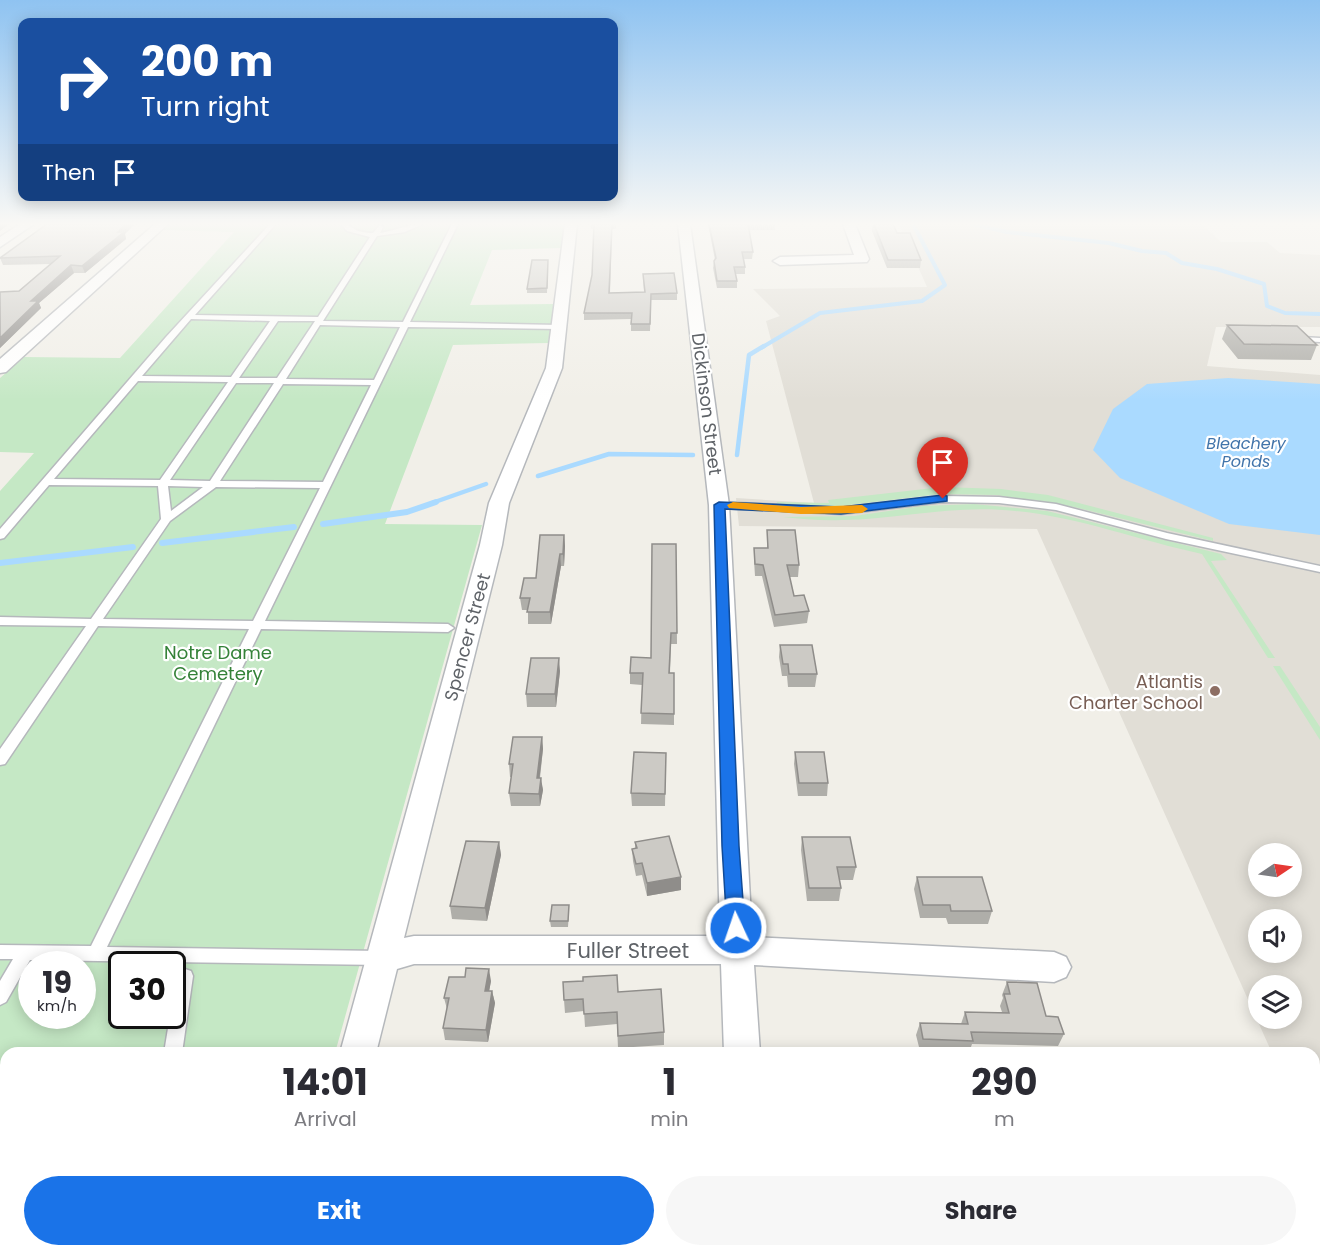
<!DOCTYPE html>
<style>
:root{--surface:#fff;--page:#f7f7f7;--text:#2b2b33;--muted:#7c7c81;--accent:#1a73e8}
body{margin:0;font-family:Poppins,sans-serif;background:var(--page);color:var(--text);height:100vh;display:flex;flex-direction:column;font-size:22px;white-space:nowrap}
*{box-sizing:border-box;margin:0}
p{font-size:20px;color:var(--muted)}
.icon{flex:none;width:33px;height:33px;fill:none;stroke:currentColor;stroke-width:2;stroke-linecap:round;stroke-linejoin:round}
.map{position:relative;flex:1;overflow:hidden}
.drawer{position:absolute;left:0px;top:1047px;width:1320px;height:210px;display:flex;flex-direction:column;background:var(--surface);border-radius:18px 18px 0 0;box-shadow:0 3px 15px #0003}
.drawer>*{flex:none}
.top-card{position:absolute;left:18px;top:18px;width:600px;height:183px;border-radius:12px;box-shadow:0 3px 15px #0003;background:#1a4fa0;color:#fff;overflow:hidden}
.needle{width:39px;rotate:77deg}
.tools{position:absolute;left:1248px;top:843px;display:grid;gap:12px}
.tools a{display:grid;place-items:center;width:54px;height:54px;border-radius:50%;background:var(--surface);box-shadow:0 3px 15px #0003;font-size:30px}
.speed{position:absolute;left:18px;top:951px;display:flex;gap:12px;font-size:30px;font-weight:700;text-align:center}
.speed>*{display:grid;place-content:center;width:78px;height:78px;border-radius:50%;background:var(--surface);box-shadow:0 3px 15px #0003;line-height:1}
.speed small{font-size:15px;font-weight:400}
.speed .limit{border:3px solid #111;border-radius:9px;background:#fff;color:#111}
.pin{position:absolute;display:grid;place-items:center;width:51px;height:51px;color:#fff;margin:-62px -26px;border-radius:50% 50% 50% 0;rotate:-45deg;box-shadow:0 0 6px #0007}
.pin .icon{rotate:45deg}
.me{position:absolute;width:66px;margin:-33px;rotate:357deg;stroke-linejoin:round;filter:drop-shadow(0 0 4px #0008)}
.turn{display:flex;align-items:center;gap:21px;height:126px;padding:0 24px;font-size:27px}
.turn .icon{width:78px;height:78px;stroke-width:2.5}
.turn b{display:block;font-size:42px;line-height:51px}
.then{display:flex;align-items:center;height:57px;padding:0 24px;background:#0003;gap:12px;font-size:22px}
.eta{display:flex;justify-content:space-evenly;align-items:center;height:102px;text-align:center}
.eta b{font-size:36px;font-weight:700;line-height:42px}
.cta{display:flex;gap:12px;margin-top:auto;padding:12px 24px}
.cta a{flex:1;height:69px;border-radius:36px;background:var(--accent);color:#fff;font-size:24px;font-weight:700;line-height:69px;text-align:center}
.cta a+a{background:var(--page);color:var(--text)}
.map>svg:first-child{display:block}
.education{fill:#e1ded6;fill-rule:evenodd}
.green{fill:#c5e8c5;fill-rule:evenodd}
.water{fill:#aadaff}
.lines{fill:none;stroke-linecap:round;stroke-linejoin:round}
.stream-far2{stroke:#aadaff;stroke-width:4}
.stream-far1{stroke:#aadaff;stroke-width:4.5}
.stream{stroke:#aadaff;stroke-width:6}
.lane-casing{stroke:#b5b8bc;stroke-width:3}
.street-casing{stroke:#b5b8bc;stroke-width:3}
.lane{fill:#fff;fill-rule:evenodd}
.street{fill:#fff;fill-rule:evenodd}
.wall{fill:#afaea9}
.shaded-wall{fill:#8f8d8a}
.building{fill:#cccac5;stroke:#8f8d8a;stroke-width:1.5}
.route{fill:#1a73e8;stroke:#114b97;stroke-width:1.5}
.slow{fill:#f59e0b}
.education-dot{fill:#8d6e63;stroke:#fff;stroke-width:2}
.labels{text-anchor:middle;dominant-baseline:central;stroke-width:4.5;stroke-linejoin:round;paint-order:stroke}
.far-water-label{font-size:16px;font-style:italic;fill:#4174aa;stroke:#fff}
.street-label{font-size:18px;fill:#5f6368;stroke:#fff}
.park-label{font-size:18px;fill:#348238;stroke:#fff}
.education-label{font-size:18px;fill:#785e54;stroke:#fff;text-anchor:end}
.near-street-label{font-size:21px;fill:#5f6368;stroke:#fff}
</style>
<div class="map">
<svg width="1320" height="1257" viewBox="0 0 1320 1257">
<rect width="100%" height="100%" fill="#f1efe8"/>
<!-- education -->
<path class="education" d="M899 224H1202L1221 242H1267L1280 253 1320 255V327H1216L1207 366 1320 375V1160L1314 1146V1053H1272L1037 529 739 526 736 498 814 503 766 321 780 316 753 289 927 287ZM1258 854H1292V886H1258ZM1258 920H1292V952H1258ZM1258 986H1292V1018H1258Z"/>
<!-- green -->
<path class="green" d="M169 224H564L561 248 492 250 470 305 554 304 548 343 453 345 385 524 482 525 335 1053H6V1251H280L279 1257H0V491L34 453 0 452V378L24 357 120 358 234 232 162 230ZM32 964H82V1016H32ZM122 964H172V1016H122Z
M942 487 1001 489 1048 495 1213 538V541L1074 507 996 495 940 494 841 506 776 505 777 502 829 503 828 500Z
M974 504 1047 511 1221 554 1227 560 1211 561 1275 658H1268L1202 554C1140 541 1079 517 1015 511 956 504 901 519 842 520 823 521 803 519 783 517L854 516 923 506Z
M1273 666H1280L1320 727V740Z"/>
<!-- water -->
<path class="water" d="M1228 378 1320 384V535L1229 524 1120 478 1093 450 1113 409 1147 384Z"/>
<g class="lines">
<!-- stream-far2 -->
<path class="stream-far2" d="M972 224 1007 232 1109 243 1142 251 1166 253 1182 263 1217 269 1264 284 1267 306 1285 313 1320 314
M761 348 820 313 922 301 945 285 913 224"/>
<!-- stream-far1 -->
<path class="stream-far1" d="M737 455 749 355 764 346
M538 476 609 454 693 455
M432 503 486 484"/>
<!-- stream -->
<path class="stream" d="M323 524 407 512 436 502
M162 543 294 527
M0 563 133 547"/>
<!-- lane casing -->
<g class="lane-casing">
<path id="lane" d="M270 224H276L195 315 318 317 370 237 347 231 341 224H347C355 231 363 233 373 233L380 225 383 227 380 233C394 231 409 224 423 224L405 232 377 236 323 321 403 322 452 224H458L410 322 559 325 563 327 559 329 408 327 265 621 448 624 454 628 448 632 261 629 107 947 383 951 389 953 391 958 389 963 383 965 30 960 6 1002 0 1005V981L13 959H0V945L91 946 249 629 98 626 5 764 0 765V749L86 626 0 625V617L91 619 161 519 158 486 49 485 4 538 0 539V529L166 337ZM191 319 270 321 231 377 142 376ZM278 321H315L277 378H239ZM320 325 400 327 374 380 286 379ZM138 381 228 382 160 480 54 479ZM236 383H274L210 481 170 480ZM283 384 371 385 323 482 220 481ZM168 486 203 487 171 511ZM216 487 320 488 253 621 103 619 170 521Z
M1302 337 1320 338V342L1302 341Z
M943 496 999 497 1056 504 1167 533 1320 566V572L1166 539 1056 510 999 503 943 502 841 514 719 508 714 505 719 502 841 508Z
M185 969 191 971 193 976 182 1053H164L170 1016H172L177 976 179 971Z
M51 1251H75L73 1257H49Z"/>
</g>
<!-- street casing -->
<g class="street-casing">
<path id="street" d="M20 224H34L0 247V237Z
M155 224H168L6 372 0 373V359Z
M565 224H577L562 368 509 503 502 545 404 938 414 936H720L709 505 678 224H690L729 505 752 937 1054 952 1066 957 1071 967 1066 977 1054 982 754 965 760 1053H724L721 964H414L397 969 376 1053H340L480 545 489 503 546 368Z
M843 224H855L869 259 867 262 780 265 773 261 780 257 854 255Z
M286 1251H328L327 1257H285Z
M730 1251H772V1257H730Z"/>
</g>
<!-- lane -->
<use href="#lane" class="lane"/>
<!-- street -->
<use href="#street" class="street"/>
</g>
<!-- wall -->
<path class="wall" d="M591 224H616V229H612L610 293 644 292 643 274 677 293V300H651L650 331H631V319L584 320V313L592 275 594 229H591Z
M708 224H775V230H749L753 252 752 259H744L745 267V274H735L737 281V288H717L713 268 714 261 715 260Z
M873 224 897 233 921 260 920 268H887L872 231Z
M125 234 126 239 85 273H74L39 303 41 308 0 348V292L19 291 51 264 3 265 0 258Z
M548 260 547 293H527V289Z
M1227 325 1317 345 1311 360 1238 359 1222 339Z
M767 530 799 565 798 577H789L794 596 809 611 807 623 774 627 762 576H755L754 560V548H767Z
M564 535 565 546 564 566H561L551 624H528V610H522L520 598 536 578Z
M676 544 677 644H671L670 673H674V725L641 724 642 685 630 684V673L651 658Z
M780 645 817 674 815 687H788L787 676H782L779 657Z
M560 671 556 707H527L526 694Z
M542 737 543 749 540 778 543 790 540 806H511L509 793 512 777H510L509 764Z
M795 752 828 783 827 796H798L794 764Z
M666 753 665 806H632L631 793Z
M802 837 856 867 853 880H839L841 888 839 901H807L801 850Z
M499 842 501 855 487 921 452 919 450 906Z
M635 842 681 877V890L647 896 642 875 636 876 633 861 632 849 635 848Z
M917 877 992 911 988 924H948L946 918H920L914 889Z
M569 911 568 927H551L550 921Z
M491 981 489 991H492L495 1003 488 1042 445 1040 443 1028 447 1009 444 998Z
M1007 982 1046 1016 1064 1034 1058 1046 972 1044 969 1053 920 1051 916 1035 920 1023 961 1024 965 1012H1002L1000 1006 1003 998 1002 995Z
M618 992 664 1032V1045L618 1048 617 1024 585 1027 584 1011 565 1013 564 1000Z
M845 1251H896L897 1257H846Z"/>
<!-- shaded-wall -->
<path class="shaded-wall" d="M0 224H9L0 231Z
M126 224H135L125 234 126 239 85 273 82 266Z
M71 265 74 273 39 303 41 308 0 348V338L31 301Z
M564 535 565 546 564 566 563 554Z
M560 554 561 566 551 624 550 612Z
M559 658 560 671 556 707 555 694Z
M542 737 543 749 538 790 537 778Z
M541 778 543 790 540 806 539 794Z
M499 842 501 855 487 921 485 908Z
M681 877V890L647 896V883Z
M489 969 491 981 487 1003 485 991Z
M492 991 495 1003 488 1042 486 1030Z
M466 1251H473L472 1257H465Z"/>
<!-- building -->
<path class="building" d="M47 224H126L118 232H124L82 266 71 265 31 301H38L0 338V292L19 291 60 256 0 258Z
M594 224H612L609 293 645 292 643 274 674 273 677 293 651 294 650 324H631L632 313H584L592 275Z
M709 224H748L753 252H742L745 267H734L737 281H717L714 261 716 258Z
M874 224H893L897 233H910L921 260H888Z
M532 260H548L547 288 527 289Z
M1227 325 1297 326 1317 345 1244 344Z
M767 530H795L799 565H787L794 596 804 595 809 611 775 615 763 565 755 564 754 548H768Z
M540 535H564L563 554H560L550 612H527L530 598H520L524 578H536Z
M652 544H676L677 633H671L669 673H674V714L641 713 643 673H630L631 657 651 658Z
M780 645H812L817 674H789L788 664H783Z
M531 658H559L555 694H526Z
M513 737H542L537 778H541L539 794 509 793 513 764H509Z
M634 752 666 753 665 794 631 793Z
M795 752H824L828 783H799Z
M669 836 681 877 647 883 642 863 636 864 632 849 637 848 635 842Z
M802 837H850L856 867H837L841 888H809Z
M466 841 499 842 485 908 450 906Z
M917 877H982L992 911H951L950 905H923Z
M552 905H569L568 921H550Z
M466 968 489 969 485 991H492L486 1030 443 1028 449 998H444L449 977H465Z
M617 975 618 992 661 989 664 1032 618 1036 617 1012 584 1014 583 999 564 1000 563 982 583 981V977Z
M1007 982 1037 983 1046 1016 1058 1017 1064 1034 971 1032 973 1041 923 1039 920 1023 968 1024 965 1012 1009 1013 1004 994H1010Z
M380 1251H466L465 1257H379Z
M624 1251H670V1257H624Z
M849 1251H896L897 1257H850Z"/>
<!-- sky -->
<linearGradient id="sky" x2="0" y2="1"><stop stop-color="#8fc3f1"/><stop offset="0.56" stop-color="#f9f8f5"/><stop offset="1" stop-color="#f9f8f5" stop-opacity="0"/></linearGradient>
<rect width="1320" height="400" fill="url(#sky)"/>
<!-- route -->
<path class="route" d="M943 495 947 496V501L841 514 725 509 739 846 745 928 743 934 736 936 730 934 727 928 722 846 714 505 719 502 841 507Z"/>
<!-- slow -->
<path class="slow" d="M733 502 801 507 862 505 868 509 862 513 801 514 729 508 727 505Z"/>
<!-- markers -->
<circle class="education-dot" cx="1215" cy="691" r="6"/>
<g class="labels">
<!-- far-water labels -->
<g class="far-water-label">
<text x="1246" y="443">Bleachery<tspan x="1246" dy="18">Ponds</tspan></text>
</g>
<!-- street labels -->
<g class="street-label">
<text transform="translate(707 404) rotate(83)">Dickinson Street</text>
<text transform="translate(467 637) rotate(-75)">Spencer Street</text>
</g>
<!-- park labels -->
<g class="park-label">
<text x="218" y="652">Notre Dame<tspan x="218" dy="21">Cemetery</tspan></text>
</g>
<!-- education labels -->
<g class="education-label">
<text x="1203" y="681">Atlantis<tspan x="1203" dy="21">Charter School</tspan></text>
</g>
<!-- near-street labels -->
<g class="near-street-label">
<text x="628" y="950">Fuller Street</text>
</g>
</g>
</svg>
<div class="tools">
<a><svg class="needle" viewBox="-14 -14 28 28"><path d="M0-13l5 13h-10z" fill="#e53935"/><path d="M0 13l5-13h-10z" fill="#7c7c81"/></svg></a>
<a><svg class="icon" aria-label="sound" viewBox="0 0 24 24"><path d="M4 9h4l5-4v14l-5-4H4zM17 9q2 3 0 6"/></svg></a>
<a><svg class="icon" aria-label="layers" viewBox="0 0 24 24"><path d="M12 4l9 5-9 5-9-5zM3 14l9 5 9-5"/></svg></a>
</div>
<div class="speed"><div>19<small>km/h</small></div><div class="limit">30</div></div>
<div class="pin" style="left:943px;top:499px;background:#d93025"><svg class="icon" aria-label="arrive" viewBox="0 0 24 24"><path d="M6 21V4h12l-3 4 3 4H6"/></svg></div>
<svg class="me" style="left:736px;top:928px" viewBox="-20 -20 40 40"><circle r="17" fill="#1a73e8" stroke="#fff" stroke-width="3"/><path d="M0-11L8 9 0 5-8 9z" fill="#fff"/></svg>
<div class="top-card">
<div class="turn"><svg class="icon" aria-label="right" viewBox="0 0 24 24"><path d="M7 20v-9h11M14 6l5 5-5 5"/></svg><div><b>200 m</b>Turn right</div></div>
<div class="then">Then<svg class="icon" aria-label="arrive" viewBox="0 0 24 24"><path d="M6 21V4h12l-3 4 3 4H6"/></svg></div>
</div>
<section class="drawer">
<div class="eta">
<div><b>14:01</b><p>Arrival</p></div>
<div><b>1</b><p>min</p></div>
<div><b>290</b><p>m</p></div>
</div>
<div class="cta"><a>Exit</a><a>Share</a></div>
</section>
</div>
